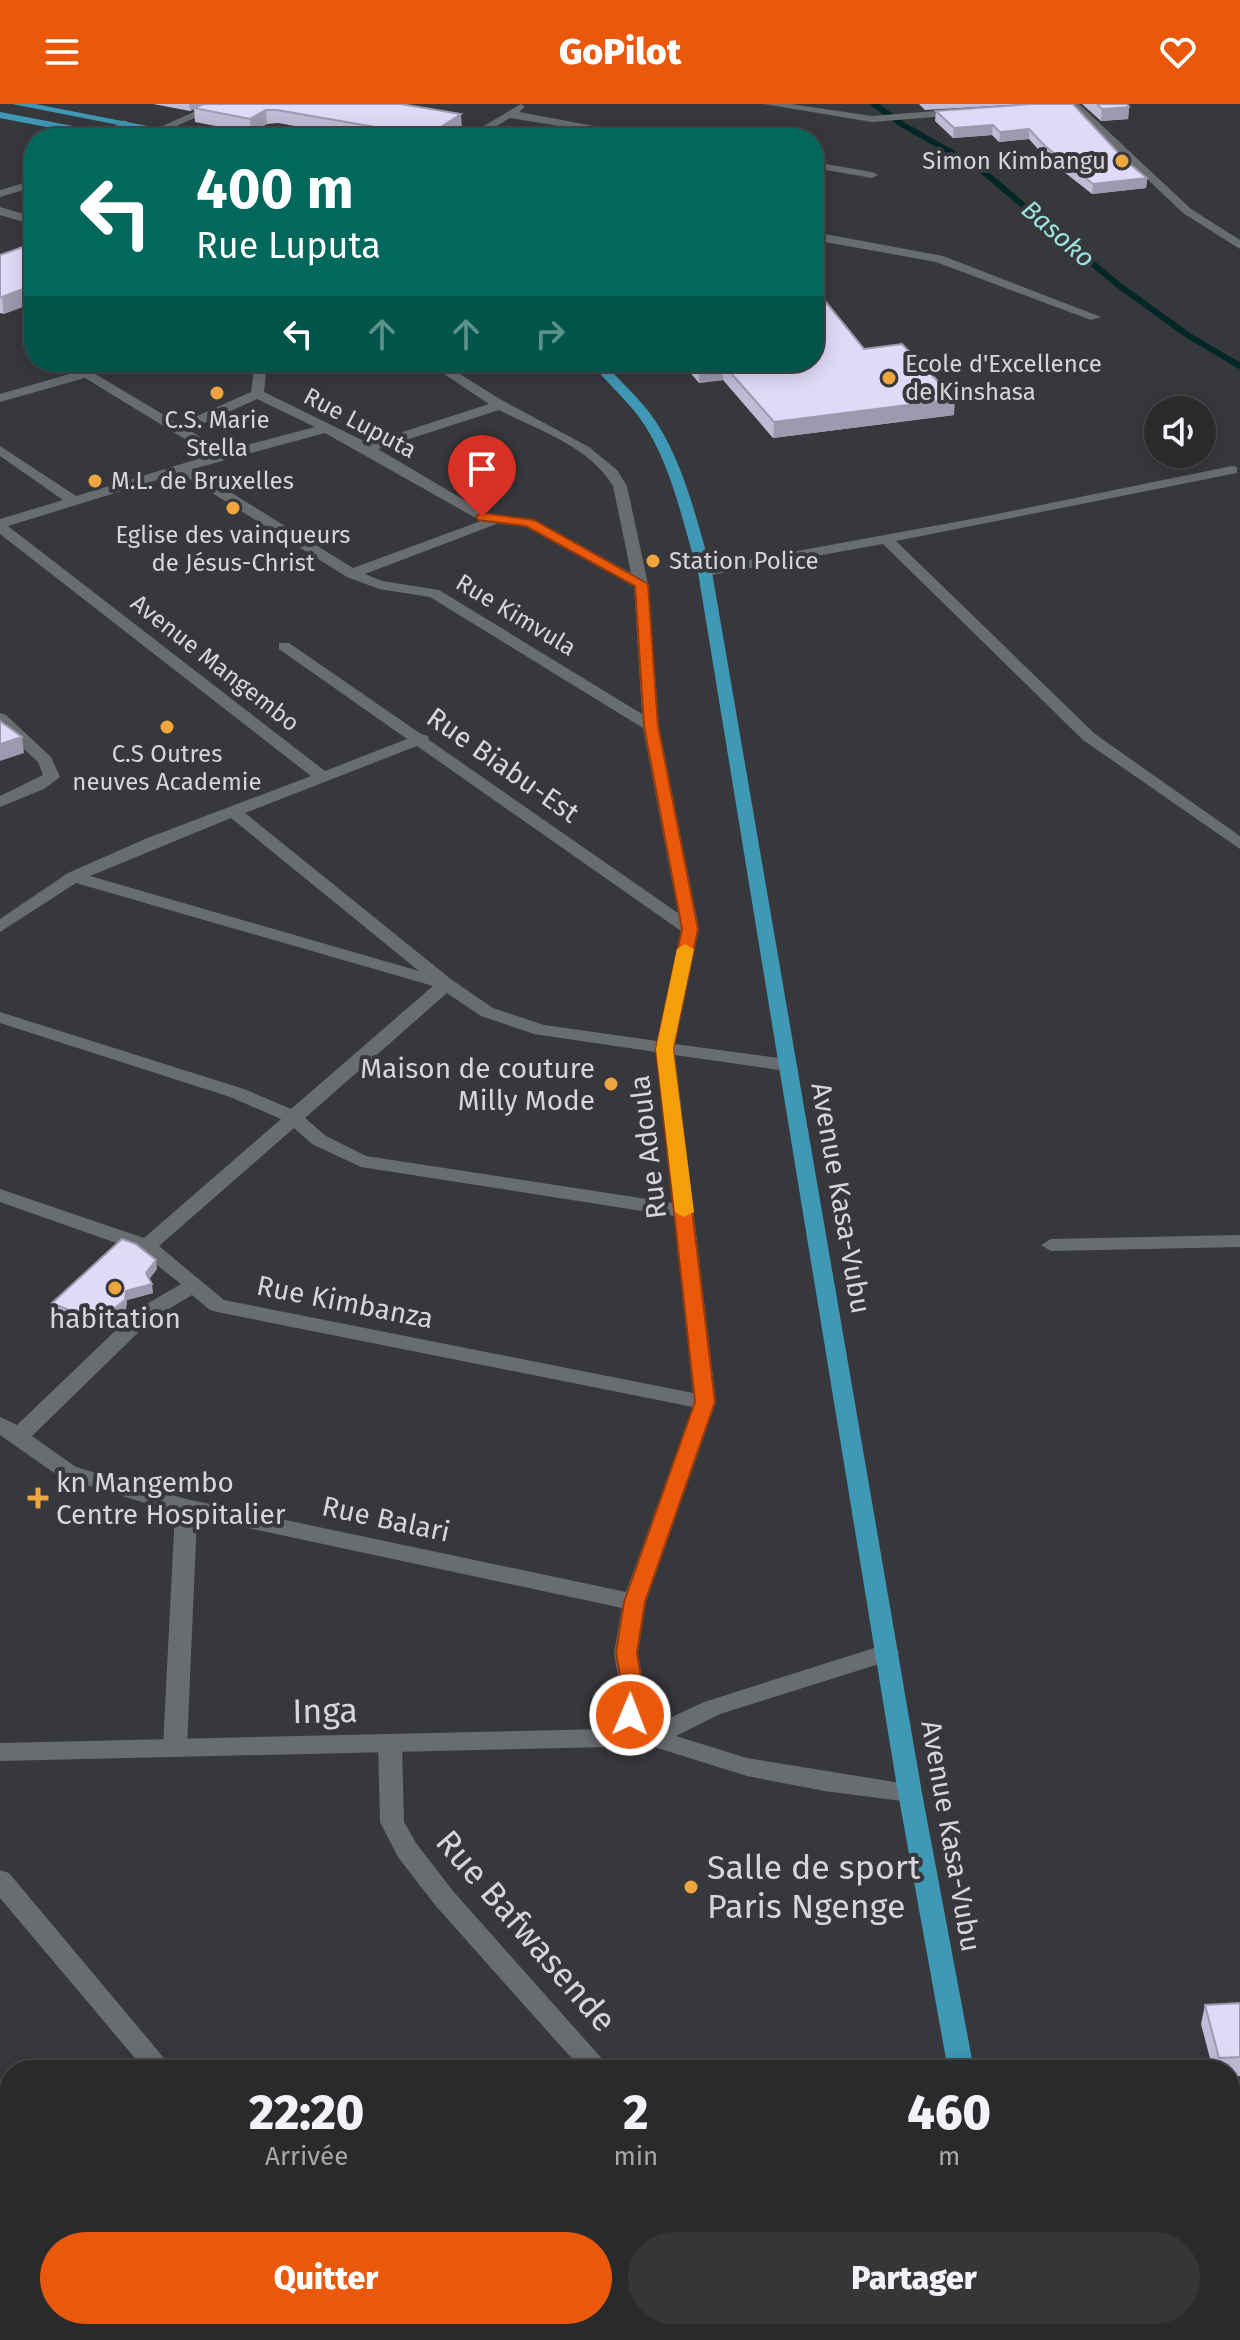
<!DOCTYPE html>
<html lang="fr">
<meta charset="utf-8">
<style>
:root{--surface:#282a2c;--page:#343638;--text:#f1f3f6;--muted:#a5a7a9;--line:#444648;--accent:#ea580c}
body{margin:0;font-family:"Fira Sans",sans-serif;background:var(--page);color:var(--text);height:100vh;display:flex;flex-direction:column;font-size:30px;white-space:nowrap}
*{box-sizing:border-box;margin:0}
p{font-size:26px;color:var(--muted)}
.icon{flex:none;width:44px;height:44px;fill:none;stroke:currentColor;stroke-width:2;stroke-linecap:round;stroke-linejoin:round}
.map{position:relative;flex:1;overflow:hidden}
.sheet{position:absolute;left:0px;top:1956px;width:1240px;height:280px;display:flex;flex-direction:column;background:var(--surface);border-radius:32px 32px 0 0;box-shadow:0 4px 20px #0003,0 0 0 2px var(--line)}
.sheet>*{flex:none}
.hud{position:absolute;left:24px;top:24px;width:800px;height:244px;border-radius:32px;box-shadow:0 4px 20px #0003,0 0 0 2px var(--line);background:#00695c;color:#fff;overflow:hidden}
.tools{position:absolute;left:1144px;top:292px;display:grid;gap:16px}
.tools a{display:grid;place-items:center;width:72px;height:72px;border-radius:50%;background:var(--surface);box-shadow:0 4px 20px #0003,0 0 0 2px var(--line);font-size:40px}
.pin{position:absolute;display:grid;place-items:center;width:68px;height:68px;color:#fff;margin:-82px -34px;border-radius:50% 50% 50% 0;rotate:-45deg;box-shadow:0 0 8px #0007}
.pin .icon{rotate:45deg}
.me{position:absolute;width:88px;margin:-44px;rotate:1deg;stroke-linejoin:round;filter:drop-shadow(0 0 6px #0008)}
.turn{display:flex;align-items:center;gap:28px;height:168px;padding:0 40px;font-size:36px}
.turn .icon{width:104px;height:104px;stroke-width:2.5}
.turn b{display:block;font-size:56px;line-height:68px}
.lanes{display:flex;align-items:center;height:76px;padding:0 40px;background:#0003;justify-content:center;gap:40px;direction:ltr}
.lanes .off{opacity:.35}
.eta{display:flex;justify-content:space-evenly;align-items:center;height:136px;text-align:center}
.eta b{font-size:48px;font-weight:800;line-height:56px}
.button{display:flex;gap:16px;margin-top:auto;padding:16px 40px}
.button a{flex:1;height:92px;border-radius:48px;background:var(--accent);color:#fff;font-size:32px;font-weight:800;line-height:92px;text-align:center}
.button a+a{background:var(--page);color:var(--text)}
header{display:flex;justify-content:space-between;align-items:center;height:104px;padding:0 40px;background:var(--accent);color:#fff;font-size:36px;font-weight:800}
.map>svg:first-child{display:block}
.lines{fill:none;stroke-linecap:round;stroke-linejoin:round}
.stream{stroke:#002625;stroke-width:6}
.street{fill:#6a6d70;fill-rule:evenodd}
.secondary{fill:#6a6d70;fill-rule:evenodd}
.primary{fill:#3f99b6;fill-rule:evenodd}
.wall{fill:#c1bbd6}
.shaded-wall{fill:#9d99ae}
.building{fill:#e0daf9;stroke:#9d99ae;stroke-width:2}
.route{fill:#ea580c;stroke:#983908;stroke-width:2}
.slow{fill:#f59e0b}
.poi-dot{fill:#f0a63f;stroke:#36383b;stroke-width:3}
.labels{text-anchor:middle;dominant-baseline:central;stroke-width:8;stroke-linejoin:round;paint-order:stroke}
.far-poi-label{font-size:24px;fill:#d4d6d8;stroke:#36383b;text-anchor:start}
.far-street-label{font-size:24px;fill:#d4d6d8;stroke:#36383b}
.far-water-label{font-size:26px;font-style:italic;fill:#9ce3e0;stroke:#36383b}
.street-label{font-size:28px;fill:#d4d6d8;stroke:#36383b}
.poi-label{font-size:28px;fill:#d4d6d8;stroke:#36383b;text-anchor:end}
.near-street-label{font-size:34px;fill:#d4d6d8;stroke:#36383b}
.near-poi-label{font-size:34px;fill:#d4d6d8;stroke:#36383b;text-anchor:start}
</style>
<header><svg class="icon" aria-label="menu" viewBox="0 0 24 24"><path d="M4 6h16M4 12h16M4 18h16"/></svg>GoPilot<svg class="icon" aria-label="heart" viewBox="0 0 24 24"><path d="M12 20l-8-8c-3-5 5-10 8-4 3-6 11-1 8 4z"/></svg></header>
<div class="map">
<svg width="1240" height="2236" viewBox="0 0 1240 2236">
<rect width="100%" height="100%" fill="#36383b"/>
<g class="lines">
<!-- stream -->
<path class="stream" d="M874 0 903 21 979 64 1117 180 1189 232 1240 262"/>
<!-- street -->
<path class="street" d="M212 0H226L163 28 153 26Z
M521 0 525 3 519 8 658 34H632L510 14 477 34H463Z
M764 0H791L872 12 960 5 965 8 960 11 872 18Z
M1068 0H1079L1191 105 1240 136V145L1183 109Z
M814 58 872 68 878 71 872 74 814 64Z
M0 103 34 113V121L0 111Z
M814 128 943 152 1101 213 1091 216 936 158 814 136Z
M255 258H267L264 288 368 339 489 300 426 258H441L498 294 589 343 617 366 627 382 648 480 659 622 699 825 675 940 786 955 795 961 786 967 675 951 716 1298 646 1498 638 1549 645 1590 635 1638 626 1641 617 1638 614 1632 621 1590 614 1549 622 1504 197 1413 187 1643 184 1649 175 1652 166 1649 163 1643 175 1408 60 1373 0 1331V1313L17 1321 138 1205 181 1180 139 1147 0 1098V1085L144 1134 281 1015 230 993 0 919V908L244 985 291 1005 433 882 76 779 0 828V815L68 769 145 735 311 672 0 430V415L63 396 0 352V342L76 392 211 351 85 274 0 298V290L87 265 179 320 251 288ZM257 295 315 323 224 347 189 326ZM499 306C538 326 589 342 613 382L631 469 535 416 486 409 378 345ZM325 329 481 417 353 464 193 365ZM180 369 347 473 379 485 430 493 643 624 678 809 429 636 428 632 421 630 289 539H279V545L407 635 325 667 8 422ZM499 419 526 423 634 482 642 610 439 486 382 477 365 470ZM417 642 681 827 657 937 544 921 493 904 452 876 245 709ZM231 714 419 867 90 772ZM447 889 481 912 534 930 656 948 673 1099 366 1052 326 1032 305 1014ZM294 1024 312 1040 361 1063 674 1112 693 1289 224 1196 159 1142ZM192 1191 210 1206 217 1208 693 1303 626 1488 186 1395 76 1363 32 1332 152 1215Z
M1232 362 1237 363V369L896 437 1095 630 1240 732V745L1083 636 883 440 705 472 698 468 705 464 977 414Z
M0 609 6 611 51 653 60 673 44 685 0 703V692L43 671 38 658 0 623Z
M1240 1131V1143L1051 1147 1041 1141 1051 1135Z
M390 1631 399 1634 402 1640 404 1718 416 1739 453 1787 612 1966H582L435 1801 398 1753 380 1718 378 1640 381 1634Z
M0 1766 9 1769 174 1966H145L0 1794Z
M10 2062V2088L0 2092V2066Z
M239 2226H269L272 2236H242Z
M729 2226H762L767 2236H734Z"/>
<!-- secondary -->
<path class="secondary" d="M124 16 130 19 128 21 109 34H96Z
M34 76V83L0 93V86Z
M887 1540 895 1543 899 1549 895 1555 720 1610 676 1632 747 1654 919 1682 922 1689 919 1696 910 1698 824 1687 747 1672 651 1642 0 1657V1639L648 1624 704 1598Z"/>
<!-- primary -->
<path class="primary" d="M12 0H35L209 34H185Z
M0 8 120 31 126 34H103L0 14Z
M590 258H603C618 275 635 290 649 308 683 353 696 415 712 468L922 1689 974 1966H948L898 1689 698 468C682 417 671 357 639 313 624 293 605 277 590 258Z
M994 2226H1024L1026 2236H996Z"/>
</g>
<!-- wall -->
<path class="wall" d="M153 0H401L462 24 446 34H360L278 19 267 20 251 29 195 18 194 5 190 7Z
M919 0H1027L925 6Z
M1031 0 1126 57 1147 74 1146 84 1092 90 1044 52 1029 35 999 38 992 31 953 34 935 17 936 7Z
M1082 0H1127L1129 3 1128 15 1101 17Z
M0 151 4 210 0 209Z
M864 245 954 311 773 334 723 276 699 279 681 258H814Z
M157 1165 149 1175 153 1189 127 1196 126 1205 99 1227 53 1208 52 1199Z
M1240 1899V1972L1230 1973V1966H1213L1201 1920 1205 1901Z
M10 2143V2226H104L111 2236H8L0 2224V2149Z
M1124 2226H1230L1240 2236H1126Z"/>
<!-- shaded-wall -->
<path class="shaded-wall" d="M189 0H205L190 7Z
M1129 3 1128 15 1101 17 1102 5Z
M266 6 267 20 251 29 250 15Z
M461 10 462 24 446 34H427V32Z
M993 21 992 31 953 34 954 24Z
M1029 25V35L999 38 1000 28Z
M1147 74 1146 84 1092 90 1093 80Z
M34 181V199L4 210 2 193Z
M723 260V276L699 279V264Z
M955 295 954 311 773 334 774 318Z
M22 633 24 649 0 657V640Z
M156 1156 157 1165 147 1178 146 1169Z
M152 1180 153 1189 127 1196 126 1205 99 1227 97 1218 126 1187Z"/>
<!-- building -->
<path class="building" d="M203 0H401L461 10 427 32 277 6H266L250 15 194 4Z
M1031 0H1073L1126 57 1147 74 1093 80 1045 42 1029 25 1000 28 993 21 954 24 936 7Z
M1097 0H1127L1129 3 1102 5Z
M34 139V181L2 193H0V151Z
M821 192 864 245 902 240 955 295 774 318 723 260 699 264 695 258H814V193Z
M0 617 22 633 0 640Z
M122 1135 136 1140 156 1156 146 1169 152 1180 126 1187 125 1196 97 1218 52 1199Z
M1240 1899V1953L1219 1954 1205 1901Z
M10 2143V2219L0 2205V2149Z
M1230 2162 1240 2204V2236H1133L1131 2226H1230Z
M15 2226H104L111 2236H22Z"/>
<!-- route -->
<path class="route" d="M482 409 534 416 648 480 658 622 698 825 673 945 715 1298 645 1498 637 1549 644 1590 638 1617H622L619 1611 623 1590 616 1549 624 1498 695 1298 656 945 682 825 644 622 635 482 526 422 478 416 476 413Z"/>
<!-- slow -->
<path class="slow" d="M685 840 694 845 673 945 694 1108 684 1113 675 1108 656 945 677 845Z"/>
<!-- markers -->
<g class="poi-dot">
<circle cx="1122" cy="57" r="8"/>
<circle cx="889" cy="274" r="8"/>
<circle cx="217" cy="289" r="8"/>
<circle cx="95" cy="377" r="8"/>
<circle cx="233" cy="404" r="8"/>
<circle cx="653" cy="457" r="8"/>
<circle cx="167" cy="623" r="8"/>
<circle cx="611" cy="980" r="8"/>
<circle cx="115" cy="1184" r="8"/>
<path d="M34 1382h8v8h8v8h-8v8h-8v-8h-8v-8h8z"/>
<circle cx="691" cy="1783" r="8"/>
</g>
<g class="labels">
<!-- far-poi labels -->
<g class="far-poi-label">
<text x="1106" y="57" text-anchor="end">Simon Kimbangu</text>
<text x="905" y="260">Ecole d'Excellence<tspan x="905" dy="28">de Kinshasa</tspan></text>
<text x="217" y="316" text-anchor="middle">C.S. Marie<tspan x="217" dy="28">Stella</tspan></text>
<text x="111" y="377">M.L. de Bruxelles</text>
<text x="233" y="431" text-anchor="middle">Eglise des vainqueurs<tspan x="233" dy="28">de Jésus-Christ</tspan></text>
<text x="669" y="457">Station Police</text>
<text x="167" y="650" text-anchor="middle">C.S Outres<tspan x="167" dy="28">neuves Academie</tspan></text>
</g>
<!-- far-street labels -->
<g class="far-street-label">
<text transform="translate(360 319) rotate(28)">Rue Luputa</text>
<text transform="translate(516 511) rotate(31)">Rue Kimvula</text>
<text transform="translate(215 559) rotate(38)">Avenue Mangembo</text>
</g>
<!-- far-water labels -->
<g class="far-water-label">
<text transform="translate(1058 130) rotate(41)">Basoko</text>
</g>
<!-- street labels -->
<g class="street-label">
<text transform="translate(503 661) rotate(35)">Rue Biabu-Est</text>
<text transform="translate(648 1043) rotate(-97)">Rue Adoula</text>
<text transform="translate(841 1094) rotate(80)">Avenue Kasa-Vubu</text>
<text transform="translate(345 1198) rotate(11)">Rue Kimbanza</text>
<text transform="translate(386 1415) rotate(12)">Rue Balari</text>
<text transform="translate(951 1732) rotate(80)">Avenue Kasa-Vubu</text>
</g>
<!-- poi labels -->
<g class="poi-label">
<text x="595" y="964">Maison de couture<tspan x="595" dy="32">Milly Mode</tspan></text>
<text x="115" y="1214" text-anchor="middle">habitation</text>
<text x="56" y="1378" text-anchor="start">kn Mangembo<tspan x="56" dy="32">Centre Hospitalier</tspan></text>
</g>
<!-- near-street labels -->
<g class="near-street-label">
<text transform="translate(325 1607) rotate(-1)">Inga</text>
<text transform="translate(526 1827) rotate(49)">Rue Bafwasende</text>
</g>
<!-- near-poi labels -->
<g class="near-poi-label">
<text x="707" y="1763">Salle de sport<tspan x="707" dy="39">Paris Ngenge</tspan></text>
</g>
</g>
</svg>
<div class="tools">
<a><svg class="icon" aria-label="sound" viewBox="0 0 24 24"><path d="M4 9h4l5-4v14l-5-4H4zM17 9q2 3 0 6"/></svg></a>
</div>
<div class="pin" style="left:482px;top:413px;background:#d93025"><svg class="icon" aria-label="arrive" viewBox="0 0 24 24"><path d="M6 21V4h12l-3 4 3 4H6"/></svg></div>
<svg class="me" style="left:630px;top:1611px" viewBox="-20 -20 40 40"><circle r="17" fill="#ea580c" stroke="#fff" stroke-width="3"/><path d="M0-11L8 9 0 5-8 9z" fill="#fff"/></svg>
<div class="hud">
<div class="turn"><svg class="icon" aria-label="left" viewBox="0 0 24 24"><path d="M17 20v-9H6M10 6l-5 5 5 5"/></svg><div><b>400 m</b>Rue Luputa</div></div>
<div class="lanes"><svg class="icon" aria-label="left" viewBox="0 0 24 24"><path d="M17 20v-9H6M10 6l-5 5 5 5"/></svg><svg class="icon off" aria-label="ahead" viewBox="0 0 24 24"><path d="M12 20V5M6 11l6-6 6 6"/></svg><svg class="icon off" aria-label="ahead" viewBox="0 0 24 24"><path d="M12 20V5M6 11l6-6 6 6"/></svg><svg class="icon off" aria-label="right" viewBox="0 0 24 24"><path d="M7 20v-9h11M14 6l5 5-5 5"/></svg></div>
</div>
<section class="sheet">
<div class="eta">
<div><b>22:20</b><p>Arrivée</p></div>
<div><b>2</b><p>min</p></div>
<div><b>460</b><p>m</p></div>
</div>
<div class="button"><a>Quitter</a><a>Partager</a></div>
</section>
</div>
